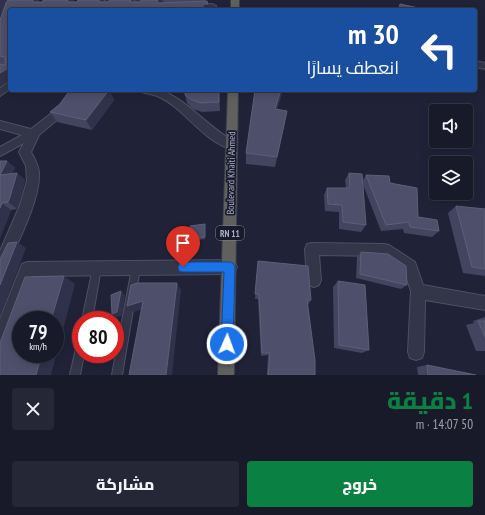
<!DOCTYPE html>
<html lang="ar">
<meta charset="utf-8">
<style>
:root{--surface:#181a2a;--page:#252736;--text:#f1f3f6;--muted:#9fa1a8;--line:#363847;--accent:#0b8043}
body{margin:0;font-family:"PT Sans Narrow",Cairo,sans-serif;background:var(--page);color:var(--text);direction:rtl;height:100vh;display:flex;flex-direction:column;font-size:15px;white-space:nowrap}
*{box-sizing:border-box;margin:0}
p{font-size:13px;color:var(--muted)}
.icon{flex:none;width:22px;height:22px;fill:none;stroke:currentColor;stroke-width:2;stroke-linecap:round;stroke-linejoin:round}
.map{position:relative;height:375px;overflow:hidden;direction:ltr}
.drawer{display:flex;flex-direction:column;background:var(--surface);flex:1}
.drawer>*{flex:none}
.guide{position:absolute;left:8px;top:8px;width:469px;height:84px;border-radius:4px;box-shadow:0 2px 10px #0003,0 0 0 1px var(--line);direction:rtl;background:#1a4fa0;color:#fff;overflow:hidden}
.tools{position:absolute;left:429px;top:104px;display:grid;gap:8px}
.tools a{display:grid;place-items:center;width:44px;height:44px;border-radius:4px;background:var(--surface);box-shadow:0 2px 10px #0003,0 0 0 1px var(--line);font-size:20px}
.speed{position:absolute;left:12px;top:311px;display:flex;gap:8px;font-size:20px;font-weight:700;text-align:center}
.speed>*{display:grid;place-content:center;width:52px;height:52px;border-radius:50%;background:var(--surface);box-shadow:0 2px 10px #0003,0 0 0 1px var(--line);line-height:1}
.speed small{font-size:10px;font-weight:400}
.speed .limit{border:6px solid #d22;background:#fff;color:#111}
.pin{position:absolute;display:grid;place-items:center;width:34px;height:34px;color:#fff;margin:-41px -17px;border-radius:50% 50% 50% 0;rotate:-45deg;box-shadow:0 0 4px #0007}
.pin .icon{rotate:45deg}
.me{position:absolute;width:44px;margin:-22px;rotate:2deg;stroke-linejoin:round;filter:drop-shadow(0 0 3px #0008)}
.turn{display:flex;align-items:center;gap:14px;height:84px;padding:0 12px;font-size:18px}
.turn .icon{width:52px;height:52px;stroke-width:2.5}
.turn b{display:block;font-size:28px;line-height:34px}
.round{display:grid;place-items:center;flex:none;width:42px;height:42px;border-radius:4px;background:var(--page)}
.head{display:flex;align-items:center;justify-content:space-between;height:68px;padding:0 12px}
h1{font-size:24px;font-weight:800;line-height:30px;color:var(--accent)}
.button{display:flex;gap:8px;margin-top:auto;padding:8px 12px}
.button a{flex:1;height:46px;border-radius:4px;background:var(--accent);color:#fff;font-size:16px;font-weight:800;line-height:46px;text-align:center}
.button a+a{background:var(--page);color:var(--text)}
.map>svg:first-child{display:block}
.lines{fill:none;stroke-linecap:round;stroke-linejoin:round}
.service-casing{stroke:#4e5063;stroke-width:2}
.minor-casing{stroke:#4e5063;stroke-width:2}
.tertiary-casing{stroke:#4e5063;stroke-width:2}
.trunk-casing{stroke:#3b3d50;stroke-width:2}
.service{fill:#333548;fill-rule:evenodd}
.minor{fill:#333548;fill-rule:evenodd}
.tertiary{fill:#333548;fill-rule:evenodd}
.trunk{fill:#60605c;fill-rule:evenodd}
.wall{fill:#434560}
.shaded-wall{fill:#30324b}
.building{fill:#4e506b;stroke:#5d5f79}
.route{fill:#1a73e8;stroke:#114b97}
.labels{text-anchor:middle;dominant-baseline:central;stroke-width:3.5;stroke-linejoin:round;paint-order:stroke}
.shield{fill:#191b2d;stroke:#818397;stroke-width:1}
.shield-label{font-size:9px;font-weight:bold;fill:#adafc5}
.street-label{font-size:10px;fill:#adafc5;stroke:#191b2d}
</style>
<div class="map">
<svg width="485" height="375" viewBox="0 0 485 375">
<rect width="100%" height="100%" fill="#202238"/>
<g class="lines">
<!-- service casing -->
<g class="service-casing">
<path id="service" d="M97 264 100 265 101 268 92 320H82L93 268 94 265Z
M136 264 139 265 140 268 122 375H112L132 268 133 265Z
M81 343V354H84L80 375H70L76 348 78 345Z"/>
</g>
<!-- minor casing -->
<g class="minor-casing">
<path id="minor" d="M105 0H113L111 10H103Z
M135 0H143L142 10H134Z
M212 4 216 6 215 8 160 10 164 8Z
M10 81V89L0 96V88Z
M71 90H81L65 113 39 135 31 152C34 158 38 164 39 172 41 199 16 246 5 271L0 273V251L20 205 27 181 26 166 19 152 24 143 0 156V147L22 135 0 129V121L31 129 57 109Z
M140 90C147 90 155 89 162 91 185 98 210 129 235 142L236 145 235 148 231 149C201 140 185 108 157 96 152 94 147 94 142 92Z
M312 243 384 244 389 245 415 262 423 285 485 296V310L425 300 424 352 422 358 416 360 410 358 408 352 411 291 404 271 382 256 319 255 321 280 319 285 314 287 309 285 307 280 305 249 307 244Z
M230 260 235 262 237 267 235 272 230 274 32 276 6 345 0 347V319L22 264 27 262Z"/>
</g>
<!-- tertiary casing -->
<g class="tertiary-casing">
<path id="tertiary" d="M475 61 485 63V69L475 67Z"/>
</g>
<!-- trunk casing -->
<g class="trunk-casing">
<path id="trunk" d="M231 0H239V10H231Z
M228 90H238L234 375H218Z"/>
</g>
<!-- service -->
<use href="#service" class="service"/>
<!-- minor -->
<use href="#minor" class="minor"/>
<!-- tertiary -->
<use href="#tertiary" class="tertiary"/>
<!-- trunk -->
<use href="#trunk" class="trunk"/>
</g>
<!-- wall -->
<path class="wall" d="M0 0H39L38 2H43L74 0 73 2H77L78 0H104L103 2H109V0H134V2H141V0H205L206 1 10 10V80L5 65 0 64V20L3 11Z
M109 90 114 100 92 130 57 122 50 112 60 104Z
M185 90H219L220 111 202 112 193 109 187 103 185 95Z
M283 90 277 109 285 122 275 167 246 164V153Z
M0 161H7L15 168 12 173H17L25 180 19 204 17 209 11 210 0 238Z
M349 173 366 225 361 232 339 229V212L325 211 324 195 327 188H346L345 180Z
M366 175 390 183 418 217 439 231 432 237 404 233 403 229 381 231 362 182Z
M456 206 485 210V276L463 273 448 213Z
M205 224V239L191 241 190 238Z
M361 252 407 285 401 289 356 278 357 257Z
M258 261 311 300 308 305 315 375H267L268 355 261 356 258 299H255Z
M338 281 369 350 362 353 334 348 333 287Z
M485 317V351H476L466 325 474 323 473 321Z
M427 365 476 375H418L417 367Z"/>
<!-- shaded-wall -->
<path class="shaded-wall" d="M0 0H8L0 18Z
M33 0H39L37 10 32 2Z
M68 0H74L71 10 67 2Z
M99 0H104L102 10 99 2Z
M131 0H134L133 10 130 2Z
M158 0H163L164 7 159 10 157 1Z
M203 4H208V10H203Z
M10 67V80L0 86V73Z
M109 90 114 100 92 130 86 120Z
M281 90H283L274 120 275 109Z
M287 111 285 122 275 167 277 157Z
M7 161 15 168 9 182 0 175Z
M17 173 25 180 19 204 17 209 8 202Z
M2 203 11 210 0 238V208Z
M17 242 26 248 0 317V285Z
M64 276 75 284 51 375H36L42 354H55V320H51Z
M177 283 181 290 172 375H166Z
M121 291 125 295 122 316 116 317 112 314Z
M143 301 149 307 134 312 127 306Z"/>
<!-- building -->
<path class="building" d="M8 0H33L32 2H43V0H68L67 2H77L78 0H99V2H109L110 0H131L130 2H141V0H158L157 1 158 3 207 1 208 4H203V10H10V67L0 73V64L5 65V57L0 56V20L6 3Z
M400 4 419 8V10H399Z
M70 90H109L86 120 50 112 60 104Z
M185 90H219V102L201 103 192 100 185 95Z
M255 90H281L275 109 287 111 277 157 246 153Z
M0 161H7L0 175 17 173 10 197 8 202 2 203 0 208Z
M349 173 362 174 366 225 343 222 342 205 328 204 327 188H350Z
M366 175 389 176 390 183 417 188 418 217 437 220 439 231 410 227 409 222 386 225Z
M456 206 485 209V269L472 267Z
M205 224V237L190 238V226Z
M17 242 0 285V259L8 243Z
M361 252 388 254 406 266 407 285 360 274Z
M258 261 308 266 311 300H307L315 360V375H268L270 353H262L259 294H255Z
M64 276 51 320H21V354H42L36 375H0V343L25 277Z
M338 281 365 285 369 350 339 345Z
M138 283H177L166 375H129L143 301 127 306 131 285Z
M121 291 117 312 112 314 111 295Z
M478 321H485V337Z
M427 365 476 375H428Z"/>
<!-- route -->
<path class="route" d="M183 262H230L233 263 235 267 233 344 231 348 227 350 223 348 221 344 224 272H183L179 271 178 267 179 264Z"/>
<g class="labels">
<!-- shield labels -->
<rect class="shield" x="216" y="226" width="28" height="14" rx="3"/>
<g class="shield-label">
<text x="230" y="233">RN 11</text>
</g>
<!-- street labels -->
<g class="street-label">
<text transform="translate(231 173) rotate(-89)">Boulevard Khaiti Ahmed</text>
</g>
</g>
</svg>
<div class="tools">
<a><svg class="icon" aria-label="sound" viewBox="0 0 24 24"><path d="M4 9h4l5-4v14l-5-4H4zM17 9q2 3 0 6"/></svg></a>
<a><svg class="icon" aria-label="layers" viewBox="0 0 24 24"><path d="M12 4l9 5-9 5-9-5zM3 14l9 5 9-5"/></svg></a>
</div>
<div class="speed"><div>79<small>km/h</small></div><div class="limit">80</div></div>
<div class="pin" style="left:183px;top:267px;background:#d93025"><svg class="icon" aria-label="arrive" viewBox="0 0 24 24"><path d="M6 21V4h12l-3 4 3 4H6"/></svg></div>
<svg class="me" style="left:227px;top:344px" viewBox="-20 -20 40 40"><circle r="17" fill="#1a73e8" stroke="#fff" stroke-width="3"/><path d="M0-11L8 9 0 5-8 9z" fill="#fff"/></svg>
<div class="guide">
<div class="turn"><svg class="icon" aria-label="left" viewBox="0 0 24 24"><path d="M17 20v-9H6M10 6l-5 5 5 5"/></svg><div><b>30 m</b>انعطف يسارًا</div></div>
</div>
</div>
<section class="drawer">
<div class="head"><div><h1>1 دقيقة</h1><p>50 m · 14:07</p></div><a class="round"><svg class="icon" aria-label="close" viewBox="0 0 24 24"><path d="M6 6l12 12M18 6L6 18"/></svg></a></div>
<div class="button"><a>خروج</a><a>مشاركة</a></div>
</section>
